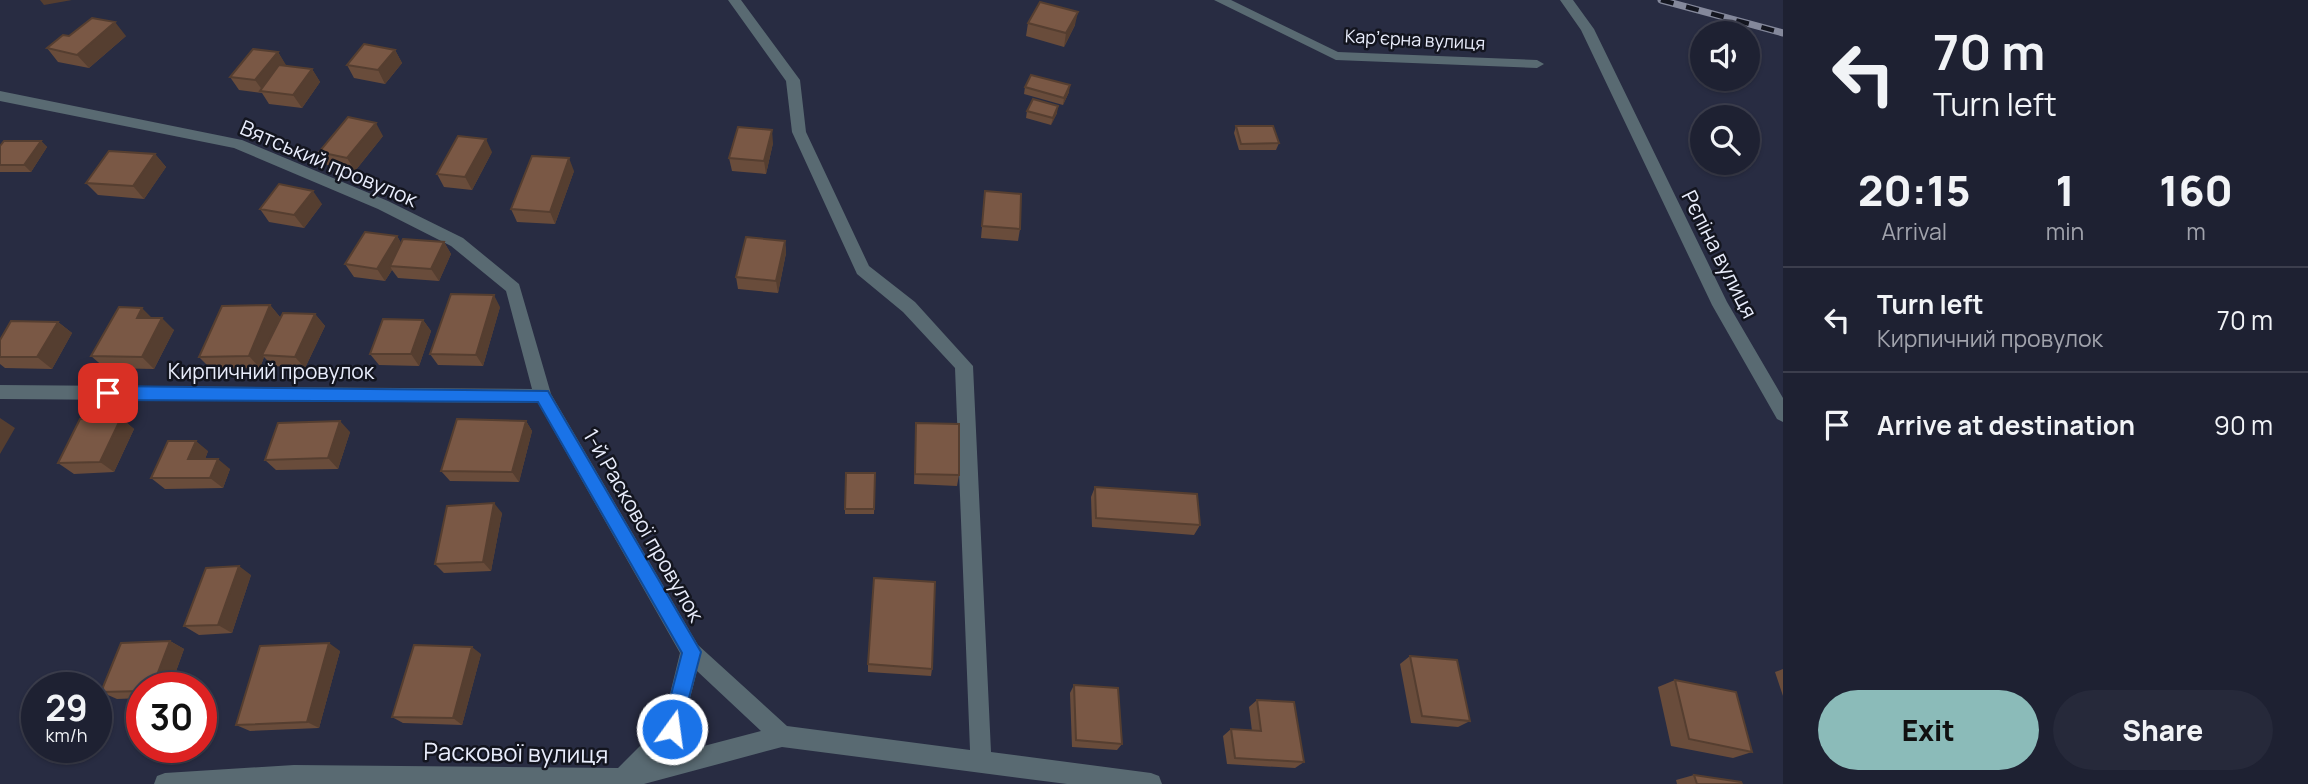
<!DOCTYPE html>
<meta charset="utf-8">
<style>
:root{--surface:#1e2132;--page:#26293a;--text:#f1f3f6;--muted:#a1a3ac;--line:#3c3e4d;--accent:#8bbbb9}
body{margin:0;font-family:Manrope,sans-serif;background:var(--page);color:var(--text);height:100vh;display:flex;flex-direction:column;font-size:26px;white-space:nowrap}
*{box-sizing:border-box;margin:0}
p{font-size:23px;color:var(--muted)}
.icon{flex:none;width:38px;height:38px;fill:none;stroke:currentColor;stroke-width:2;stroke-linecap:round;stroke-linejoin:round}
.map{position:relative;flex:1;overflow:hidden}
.details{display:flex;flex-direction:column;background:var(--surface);width:525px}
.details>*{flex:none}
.top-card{background:#1e2132;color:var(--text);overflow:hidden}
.tools{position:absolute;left:1690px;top:21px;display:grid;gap:14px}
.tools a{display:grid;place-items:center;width:70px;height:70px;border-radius:50%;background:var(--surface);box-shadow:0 2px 5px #0004,0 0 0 2px var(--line);font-size:35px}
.speed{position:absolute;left:21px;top:672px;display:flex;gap:14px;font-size:35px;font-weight:700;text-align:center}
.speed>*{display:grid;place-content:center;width:91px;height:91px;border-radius:50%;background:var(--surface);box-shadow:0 2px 5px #0004,0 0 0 2px var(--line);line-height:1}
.speed small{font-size:18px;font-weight:400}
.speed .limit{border:10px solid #d22;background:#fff;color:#111}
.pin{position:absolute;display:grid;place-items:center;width:60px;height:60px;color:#fff;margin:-30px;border-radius:14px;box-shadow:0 4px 10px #0006}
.me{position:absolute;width:77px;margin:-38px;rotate:14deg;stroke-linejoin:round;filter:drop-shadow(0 0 5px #0008)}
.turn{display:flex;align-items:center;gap:24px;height:147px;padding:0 35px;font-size:32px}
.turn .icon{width:91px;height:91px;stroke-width:2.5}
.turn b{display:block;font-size:49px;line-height:60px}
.eta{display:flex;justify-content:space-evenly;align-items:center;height:119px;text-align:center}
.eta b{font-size:42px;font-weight:800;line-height:49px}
.primary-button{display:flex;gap:14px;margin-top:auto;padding:14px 35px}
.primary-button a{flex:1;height:80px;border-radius:42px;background:var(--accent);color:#111;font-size:28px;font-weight:800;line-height:80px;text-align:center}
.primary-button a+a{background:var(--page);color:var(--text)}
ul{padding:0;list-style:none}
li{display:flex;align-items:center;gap:21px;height:105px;padding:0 35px;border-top:2px solid var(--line)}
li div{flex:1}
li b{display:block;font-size:26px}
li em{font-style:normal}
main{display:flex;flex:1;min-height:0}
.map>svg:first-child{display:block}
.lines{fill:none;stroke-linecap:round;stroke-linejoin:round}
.minor{fill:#596a72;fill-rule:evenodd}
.rail-casing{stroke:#84889b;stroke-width:7}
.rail{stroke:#13151f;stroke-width:4.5;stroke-dasharray:13;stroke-linecap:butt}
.wall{fill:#694c3b}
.shaded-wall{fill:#553e30}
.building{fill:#7a5845;stroke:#553e30;stroke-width:2}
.route{fill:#1a73e8;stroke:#114b97;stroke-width:2}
.labels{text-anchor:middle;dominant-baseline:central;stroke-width:5;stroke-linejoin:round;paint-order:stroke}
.far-street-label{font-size:18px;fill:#e9edfc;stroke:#13151f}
.street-label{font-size:21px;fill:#e9edfc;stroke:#13151f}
.near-street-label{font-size:24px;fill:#e9edfc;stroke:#13151f}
</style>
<main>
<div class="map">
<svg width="1783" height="784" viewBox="0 0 1783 784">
<rect width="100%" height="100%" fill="#282c42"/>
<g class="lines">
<!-- minor -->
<path class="minor" d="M728 0H741L800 80 806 132 869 266 915 302 973 366 991 752 1151 773 1159 776 1162 784H1067L782 747 644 784H154L157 776 165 773 294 765 618 768 663 723 680 653 538 403 0 399V385L532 389 506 291 451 246 378 209 234 148 0 101V91L242 140 388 201 463 238 519 284 551 394 698 645 787 726 970 750 955 368 903 312 857 274 792 132 786 81ZM697 671 761 731 658 758 680 737Z
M1214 0H1231L1338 52 1537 60 1544 64 1537 68 1336 60Z
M1560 0H1573L1594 29 1727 302 1783 398V422L1777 419 1712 305 1581 30Z"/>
<!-- rail casing -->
<g class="rail-casing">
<path id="rail" d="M1661 0 1783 33"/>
</g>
<!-- rail -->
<use href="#rail" class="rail"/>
</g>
<!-- wall -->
<path class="wall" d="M1028 23 1075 25 1064 47 1026 36Z
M126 36 89 68 58 62 47 48Z
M395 50 402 63 385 84 354 78 347 65Z
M278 52 286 66 312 69 320 82 302 108 269 104 262 93 239 90 230 77Z
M1025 87 1069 92 1063 105 1024 94Z
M1027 111 1057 113 1051 125 1026 118Z
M1236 126 1279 143 1276 150H1239L1234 133Z
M383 136 355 171 327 165 319 152Z
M41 141 47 147 31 172H0V146Z
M773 143 766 174 732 171 729 158Z
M492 152 472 190 444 187 437 174Z
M155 154 166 167 144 199 98 195 86 183Z
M574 171 555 224 517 222 511 209Z
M322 204 304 228 269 222 260 209Z
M984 204 1020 229 1018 241 981 238Z
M397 236 401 243 444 242 451 254 439 281 398 278 392 270 385 281 354 277 345 264Z
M785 241 786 253 778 293 738 289 736 277Z
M270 305 280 317 315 314 325 326 305 368 273 366 264 357 260 368 211 369 199 357Z
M500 307 483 366 438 365 430 354Z
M153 318 174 330 154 369 105 368 91 356Z
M423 320 431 331 419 366 379 365 370 354Z
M58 322 72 333 52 369 5 368 0 364V340Z
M121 418 134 429 114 472 74 474 58 463Z
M526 421 532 431 519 482 450 481 441 471Z
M916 423 959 475 957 486 914 484Z
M350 432 338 469 276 470 265 460Z
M208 451 205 459 230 469 223 488 165 489 151 478Z
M875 473 874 514H845V509Z
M1095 487 1200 525 1194 535 1092 527 1091 497Z
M502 513 491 571 444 573 435 564Z
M251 575 232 633 199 635 184 626Z
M170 641 184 649 170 688H142V698L117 699 101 692Z
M340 651 319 728 250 731 236 725Z
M481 654 462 725 403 723 392 717Z
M1410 656 1470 721 1458 727 1411 723 1400 664Z
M868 664 932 669 931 676 868 672Z
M1783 669V696L1775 672Z
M1675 680 1752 752 1733 758 1671 746 1658 687Z
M1074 685 1122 744 1117 750 1072 747 1070 693Z
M1257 700 1304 762 1295 768 1227 764 1223 736 1231 729 1252 731 1249 707Z
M1694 775 1742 784H1677L1676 780Z"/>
<!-- shaded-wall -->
<path class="shaded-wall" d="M40 0H72L44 5Z
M1078 12 1075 25 1064 47 1066 33Z
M115 22 126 36 89 68 77 55Z
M395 50 402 63 385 84 378 70Z
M278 52 286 65 266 92 263 91 255 80Z
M312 69 320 82 302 108 293 95Z
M1070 85 1069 92 1063 105 1064 98Z
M1058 106 1057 113 1051 125 1053 118Z
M376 123 383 136 355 171 347 158Z
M772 130 773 143 766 174 764 161Z
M486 139 492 152 472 190 465 177Z
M41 141 47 147 31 172 24 165Z
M155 154 166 167 144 199 133 186Z
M569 158 574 171 555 224 550 212Z
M313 191 322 204 304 228 294 215Z
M397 236 404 248 390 266 392 270 385 281 377 269Z
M785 241 786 253 778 293 776 281Z
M444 242 451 254 439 281 431 269Z
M494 295 500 307 483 366 476 355Z
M270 305 280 317 262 355 264 357 260 368 249 356Z
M142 308 154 320 137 318Z
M315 314 325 326 305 368 295 357Z
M162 318 174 330 154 369 142 357Z
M423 320 431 331 419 366 411 354Z
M58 322 72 333 52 369 37 357Z
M0 418 15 428 0 454Z
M121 418 134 429 114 472 100 462Z
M340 421 350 432 338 469 328 458Z
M526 421 532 431 519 482 512 472Z
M196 441 208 451 201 470 188 459Z
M218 459 230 469 223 488 210 478Z
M494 503 502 513 491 571 483 562Z
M239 566 251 575 232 633 218 625Z
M170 641 184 649 170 688H152Z
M329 643 340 651 319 728 307 722Z
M472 647 481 654 462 725 453 718Z"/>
<!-- building -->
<path class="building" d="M1040 2 1078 12 1066 33 1028 23Z
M92 18 115 22 77 55 47 48 63 35 69 36Z
M364 44 395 50 378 70 347 65Z
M253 49 278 52 255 80 230 77Z
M279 65 312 69 293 95 260 91Z
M1031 75 1070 85 1064 98 1025 87Z
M1033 99 1058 106 1053 118 1027 111Z
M348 117 376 123 347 158 319 152Z
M1236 126H1273L1279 143 1241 144Z
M738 127 772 130 764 161 729 158Z
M458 136 486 139 465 177 437 174Z
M4 141H41L24 165H0V146Z
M109 151 155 154 133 186 86 183Z
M532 156 569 158 550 212 511 209Z
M279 184 313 191 294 215 260 209Z
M985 191 1021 194 1020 229 982 226Z
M365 232 397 236 377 269 345 264Z
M746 237 785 241 776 281 736 277Z
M403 239 444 242 431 269 390 266Z
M451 294 494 295 476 355 430 354Z
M270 305 249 356 199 357 222 306Z
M119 307 142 308 137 318H162L142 357 91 356Z
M283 313 315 314 295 357 262 355Z
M383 319 423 320 411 354H370Z
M11 321 58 322 37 357H0V340Z
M121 418 100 462 58 463 80 419Z
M457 419 526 421 512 472 441 471Z
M340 421 328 458 265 460 278 423Z
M916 423 959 424V475L915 474Z
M168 441H196L188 459H218L210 478H151Z
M846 473H875L874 509H845Z
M1095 487 1197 494 1200 525 1096 518Z
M494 503 483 562 435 564 447 506Z
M239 566 218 625 184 626 206 568Z
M874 578 935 582 932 669 868 664Z
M170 641 152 688H142V691L101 692 121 643Z
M329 643 307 722 236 725 260 646Z
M414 645 472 647 453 718 392 717Z
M1410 656 1457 660 1470 721 1422 716Z
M1675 680 1736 692 1752 752 1689 739Z
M1074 685 1118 688 1122 744 1076 740Z
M1257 700 1294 702 1304 762 1235 758 1231 729 1261 731Z
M1694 775 1741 782 1742 784H1697Z"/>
<!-- route -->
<path class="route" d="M108 386 548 391 701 652 679 736 672 739 665 736 662 729 682 653 538 402 108 400 103 398 101 393 103 388Z"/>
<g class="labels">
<!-- far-street labels -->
<g class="far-street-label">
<text transform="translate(1415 39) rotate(3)">Карʼєрна вулиця</text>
</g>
<!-- street labels -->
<g class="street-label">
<text transform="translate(329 163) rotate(23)">Вятський провулок</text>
<text transform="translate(1720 254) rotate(63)">Рєпіна вулиця</text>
<text x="271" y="371">Кирпичний провулок</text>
<text transform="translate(644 525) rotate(60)">1-й Раскової провулок</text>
</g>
<!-- near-street labels -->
<g class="near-street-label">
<text transform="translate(516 752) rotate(1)">Раскової вулиця</text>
</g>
</g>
</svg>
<div class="tools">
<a><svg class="icon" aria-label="sound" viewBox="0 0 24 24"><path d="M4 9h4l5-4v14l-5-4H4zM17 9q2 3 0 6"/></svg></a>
<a><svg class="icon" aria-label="search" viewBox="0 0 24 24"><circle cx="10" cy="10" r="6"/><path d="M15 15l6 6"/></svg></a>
</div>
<div class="speed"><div>29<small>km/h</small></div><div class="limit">30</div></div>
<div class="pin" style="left:108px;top:393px;background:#d93025"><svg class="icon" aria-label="arrive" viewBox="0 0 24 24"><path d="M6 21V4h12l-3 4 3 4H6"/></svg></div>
<svg class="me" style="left:672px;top:729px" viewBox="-20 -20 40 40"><circle r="17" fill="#1a73e8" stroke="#fff" stroke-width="3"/><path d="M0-11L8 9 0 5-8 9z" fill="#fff"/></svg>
</div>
<section class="details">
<div class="top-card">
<div class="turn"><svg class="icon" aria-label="left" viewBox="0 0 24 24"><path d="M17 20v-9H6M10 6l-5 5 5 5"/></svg><div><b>70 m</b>Turn left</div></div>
</div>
<div class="eta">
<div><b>20:15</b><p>Arrival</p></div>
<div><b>1</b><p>min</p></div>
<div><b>160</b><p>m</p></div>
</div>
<ul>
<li><svg class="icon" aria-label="left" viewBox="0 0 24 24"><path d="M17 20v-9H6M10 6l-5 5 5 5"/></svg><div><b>Turn left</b><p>Кирпичний провулок</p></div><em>70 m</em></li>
<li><svg class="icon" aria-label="arrive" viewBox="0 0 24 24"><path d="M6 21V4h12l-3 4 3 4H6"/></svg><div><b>Arrive at destination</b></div><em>90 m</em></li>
</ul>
<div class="primary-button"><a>Exit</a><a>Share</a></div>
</section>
</main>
